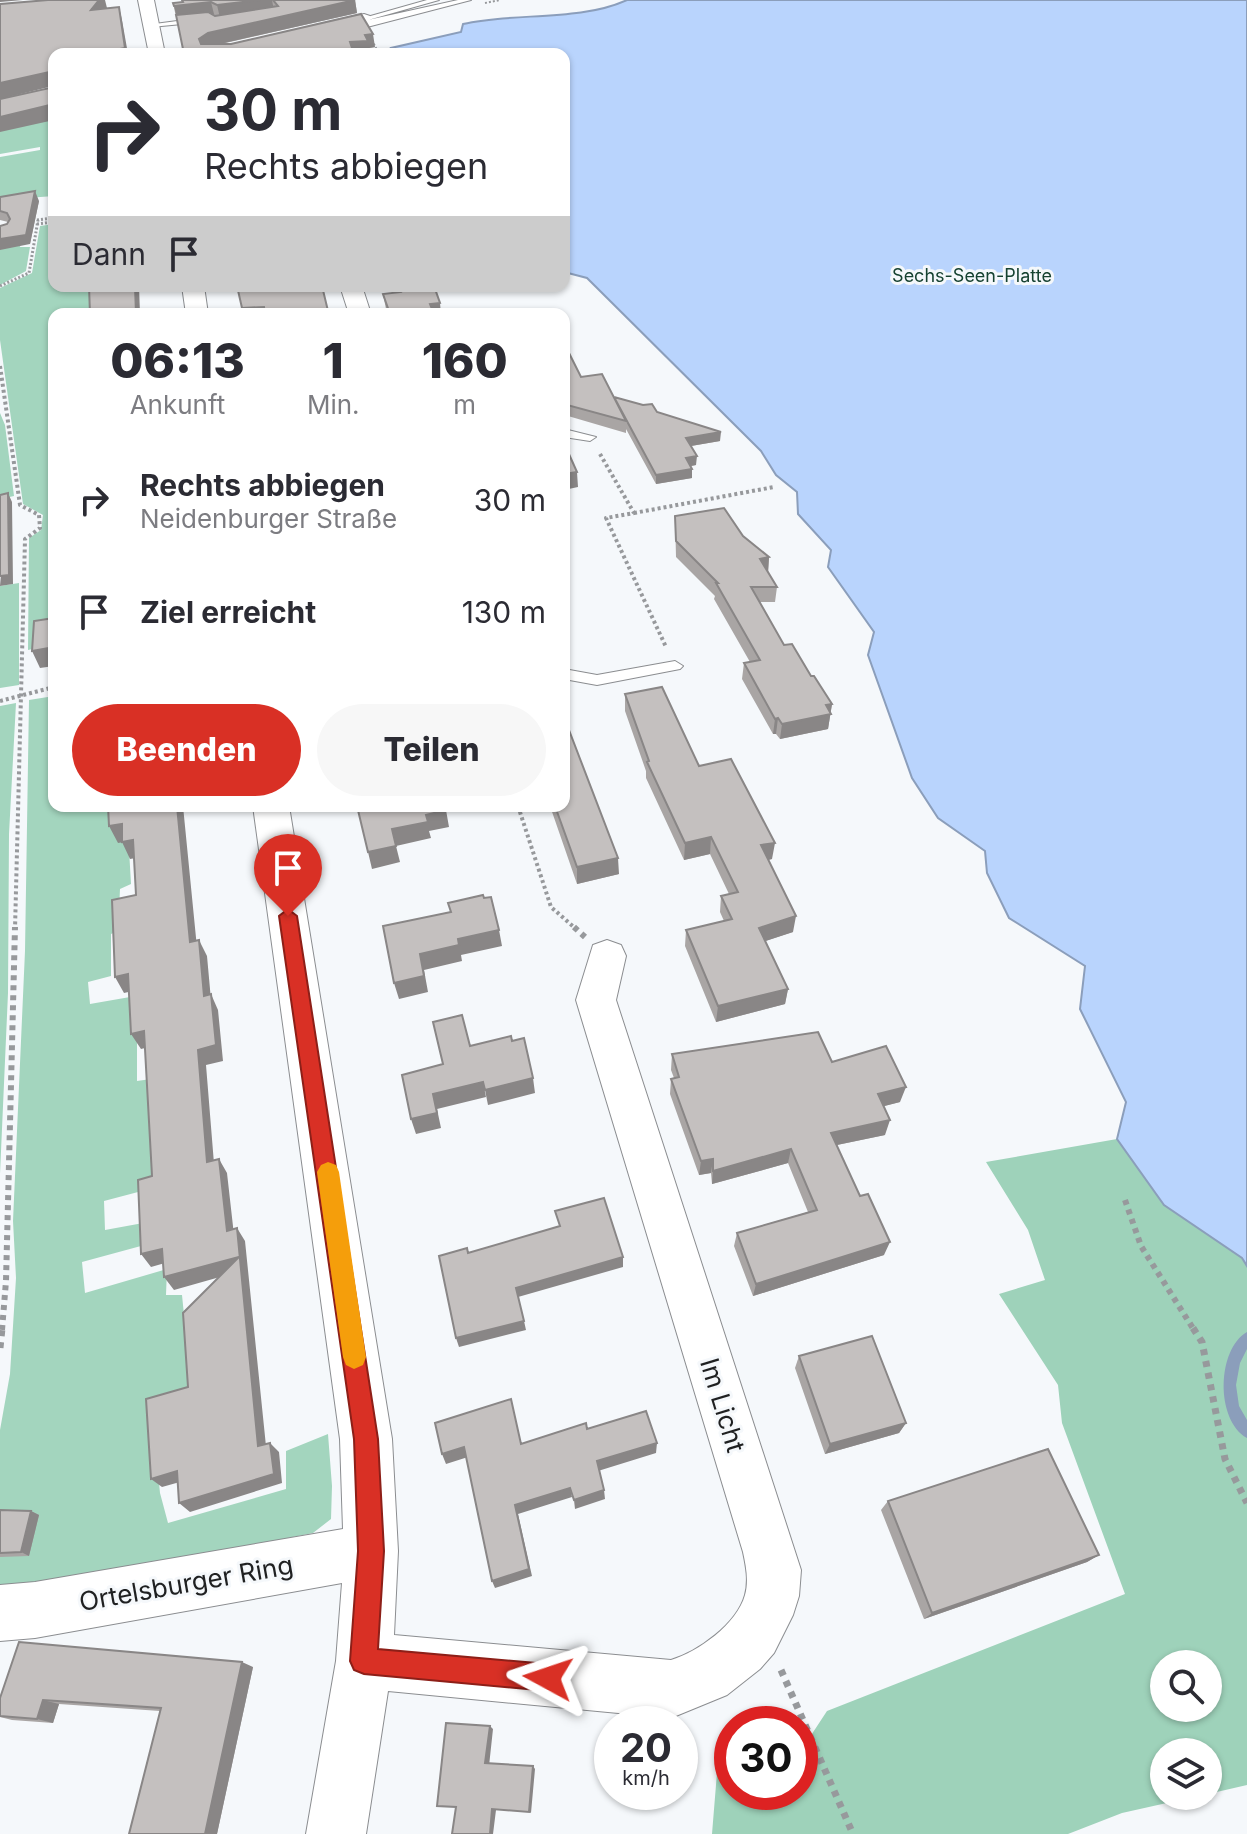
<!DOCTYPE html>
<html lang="de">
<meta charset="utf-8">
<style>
:root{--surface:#fff;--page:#f7f7f7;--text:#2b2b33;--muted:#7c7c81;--accent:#d93025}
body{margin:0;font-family:Inter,sans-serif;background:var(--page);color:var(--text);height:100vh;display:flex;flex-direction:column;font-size:30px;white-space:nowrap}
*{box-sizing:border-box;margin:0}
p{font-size:26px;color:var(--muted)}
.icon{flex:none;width:44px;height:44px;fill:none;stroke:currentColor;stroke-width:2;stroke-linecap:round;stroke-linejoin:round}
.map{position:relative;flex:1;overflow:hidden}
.panel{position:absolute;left:48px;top:308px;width:522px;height:504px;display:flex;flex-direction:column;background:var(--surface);border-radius:16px;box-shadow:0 2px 6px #0004}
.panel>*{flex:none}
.guide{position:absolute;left:48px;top:48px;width:522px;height:244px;border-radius:16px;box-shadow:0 2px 6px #0004;background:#fff;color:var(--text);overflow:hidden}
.fabs{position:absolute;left:1150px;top:1650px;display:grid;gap:16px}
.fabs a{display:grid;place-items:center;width:72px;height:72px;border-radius:50%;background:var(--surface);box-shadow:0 2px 6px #0004;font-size:40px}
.speed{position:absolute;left:594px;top:1706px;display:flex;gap:16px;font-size:40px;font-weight:700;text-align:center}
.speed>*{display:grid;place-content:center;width:104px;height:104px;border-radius:50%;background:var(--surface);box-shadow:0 2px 6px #0004;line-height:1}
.speed small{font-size:20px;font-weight:400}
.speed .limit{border:12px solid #d22;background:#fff;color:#111}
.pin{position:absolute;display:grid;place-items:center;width:68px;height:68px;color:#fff;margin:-82px -34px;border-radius:50% 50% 50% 0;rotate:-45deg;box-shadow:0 0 8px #0007}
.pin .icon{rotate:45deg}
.me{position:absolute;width:88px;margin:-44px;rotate:275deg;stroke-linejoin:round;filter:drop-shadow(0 0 6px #0008)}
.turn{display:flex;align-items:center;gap:28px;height:168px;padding:0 24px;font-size:36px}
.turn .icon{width:104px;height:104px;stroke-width:2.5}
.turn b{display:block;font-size:56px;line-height:68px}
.then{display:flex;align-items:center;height:76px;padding:0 24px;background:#0003;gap:16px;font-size:30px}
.eta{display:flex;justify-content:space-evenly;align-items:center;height:136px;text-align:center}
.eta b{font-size:48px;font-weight:800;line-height:56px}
.action{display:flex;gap:16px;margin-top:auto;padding:16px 24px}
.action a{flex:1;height:92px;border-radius:48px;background:var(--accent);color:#fff;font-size:32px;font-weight:800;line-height:92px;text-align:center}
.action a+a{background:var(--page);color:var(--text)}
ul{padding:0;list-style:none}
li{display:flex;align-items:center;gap:24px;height:112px;padding:0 24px}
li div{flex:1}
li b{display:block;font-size:30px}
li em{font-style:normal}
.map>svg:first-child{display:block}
.green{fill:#a3d5be}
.forest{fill:#9ed2ba;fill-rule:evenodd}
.water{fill:#b9d4fd;stroke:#8b9ebb;stroke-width:2}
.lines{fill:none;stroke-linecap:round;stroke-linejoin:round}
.stream{fill:#8b9ebb;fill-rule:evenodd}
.lane-casing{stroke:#8b8d90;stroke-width:2}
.street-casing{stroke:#8b8d90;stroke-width:2}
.path-far4{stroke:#97999c;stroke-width:2;stroke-dasharray:2 2;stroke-linecap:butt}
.path-far3{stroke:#97999c;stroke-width:3;stroke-dasharray:2 2;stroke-linecap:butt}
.path-far2{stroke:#97999c;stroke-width:4;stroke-dasharray:3 3;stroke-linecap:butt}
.path-far1{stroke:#97999c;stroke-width:6;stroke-dasharray:5 5;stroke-linecap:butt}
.path{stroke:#97999c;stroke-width:7;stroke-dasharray:6 6;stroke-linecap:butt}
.lane{fill:#fff;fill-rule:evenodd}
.street{fill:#fff;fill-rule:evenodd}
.wall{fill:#a9a5a4}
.shaded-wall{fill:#898686}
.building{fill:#c4c0bf;stroke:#898686;stroke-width:2}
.route{fill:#d93025;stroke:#8d1f18;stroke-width:2}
.slow{fill:#f59e0b}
.labels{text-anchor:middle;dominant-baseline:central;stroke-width:6;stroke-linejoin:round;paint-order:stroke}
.far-park-label{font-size:18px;fill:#164231;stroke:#f5f8fb}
.near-street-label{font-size:26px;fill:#1f2021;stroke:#f5f8fb}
</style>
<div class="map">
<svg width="1247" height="1834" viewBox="0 0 1247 1834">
<rect width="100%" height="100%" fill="#f5f8fb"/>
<!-- green -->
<path class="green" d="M54 103V196L27 198 0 207V157L40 150V147L0 154V115Z
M54 224V286H92L101 314H54V636L41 647 28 650 29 538 41 530 43 515 23 504 0 340V288L32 273 40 226Z
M22 237 20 247H30L26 271 0 285V242Z
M0 413 5 425 14 496 0 499Z
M19 583V685L0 688V586Z
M54 696V806H112L128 832 131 884 120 889 118 931 111 934V976L88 982 90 1004 130 997 129 1015 137 1014V1081L151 1079 157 1187 104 1201 105 1230 165 1219 163 1240 82 1262 85 1293 167 1269 166 1295H182L192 1395 152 1412 160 1493 168 1523 286 1489V1451L328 1434 332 1486 331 1519 313 1533 56 1584H0V1430L10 1374 16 1278 13 1221 25 951 29 700Z
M16 703 9 834 8 993 0 1174V706Z"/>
<!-- forest -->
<path class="forest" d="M1117 1139 1164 1205 1242 1258 1247 1266V1785L1208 1794V1752H1164V1796H1198L1122 1813 1068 1834H712L719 1748H732V1792H800V1746H804L827 1711 1125 1594 1062 1423 1058 1385 999 1294 1045 1280 1028 1230 986 1162ZM1164 1664H1208V1708H1164Z"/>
<!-- water -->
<path class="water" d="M627 0H1247V1266L1242 1258 1164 1205 1117 1139 1126 1102 1080 1009 1085 966 1009 918 987 873 985 851 938 818 912 778 868 655 874 632 828 567 831 550 798 514 797 492 776 475 761 451 587 278 564 272V54H395L391 48 461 32 463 24C514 12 579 22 627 0Z"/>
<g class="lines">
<!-- stream -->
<path class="stream" d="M1247 1332V1349L1240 1363 1236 1385 1239 1406 1247 1420V1438C1215 1420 1217 1349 1247 1332Z"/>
<!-- lane casing -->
<g class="lane-casing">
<path id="lane" d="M427 0H439L368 20 458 0H471L367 27 360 19Z
M200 18 203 22 151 27 147 25Z
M564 429 596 437 590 441 564 437Z
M675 661 683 666 680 669 597 685 564 679V669L597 675Z"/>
</g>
<!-- street casing -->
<g class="street-casing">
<path id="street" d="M138 0H154L165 54H149Z
M364 14 370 16V22L233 54H204L212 49Z
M182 286H204L208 314H186Z
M340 286H362L371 314H349Z
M253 806H289L392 1439 398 1551 394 1635 671 1660C698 1652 737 1624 745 1595 749 1581 746 1566 743 1552L576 1000 593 945 607 940 621 945 626 956 616 1000 801 1570 799 1596 793 1615 774 1653 760 1669 727 1695 671 1718 388 1691 366 1834H306L336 1661 342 1583 35 1638 0 1641V1585L35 1582 343 1529 340 1439Z"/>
</g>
<!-- path-far4 -->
<path class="path-far4" d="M485 3 500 0
M372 40 379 54"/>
<!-- path-far3 -->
<path class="path-far3" d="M37 220 54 218
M37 224 54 222
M0 286 29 273 38 220"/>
<!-- path-far2 -->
<path class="path-far2" d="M0 366 20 505 39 515 40 528 25 539 15 929
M600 454 634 513 606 518 666 647
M634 513 774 487
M0 701 54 687
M518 806 551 907 576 929"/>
<!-- path-far1 -->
<path class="path-far1" d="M574 927 585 937
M1125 1200 1141 1246 1194 1330
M2 1330 6 1281 15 927"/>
<!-- path -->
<path class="path" d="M1193 1328 1202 1342 1225 1459 1247 1503
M0 1348 2 1328
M781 1670 853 1834"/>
<!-- lane -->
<use href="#lane" class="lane"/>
<!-- street -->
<use href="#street" class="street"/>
</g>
<!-- wall -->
<path class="wall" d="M182 0H355L357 13 221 44 375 47 369 48 370 54H184L173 3 183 2Z
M0 197 39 201 30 244 7 224 8 222 0 220Z
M237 286H322L329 314H243Z
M394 286H434L441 314H387L383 294 397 293Z
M564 343 581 377 614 397 657 412 720 441 691 446 696 465 691 466 692 469V478L656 484 626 429V433L568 416 564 409Z
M675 516 743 536 769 557 768 572 777 587 775 602H760L784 645 811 676 832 704 828 729 780 739 776 734H773L742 679 744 663 750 662 714 599 715 596 676 557Z
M625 694 699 766 772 859 768 860 793 932 765 941 788 989 785 1004 716 1022 685 946 686 930 724 921 720 912 721 896 729 894 710 854 684 860 646 778V771L625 711Z
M550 806H564L619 874 577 884Z
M672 1054 832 1062 900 1102 884 1106 885 1135 837 1145 884 1255 753 1296 734 1246 737 1233 808 1212 788 1163 712 1184 711 1173 699 1175 670 1094 671 1079 674 1078 671 1070Z
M799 1356 906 1423 899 1433 825 1454 795 1368Z
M888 1501 1099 1555 1087 1562 924 1619 881 1510Z
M0 1510 31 1511 39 1515 29 1556 0 1557Z
M253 1667 217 1834H129L160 1711 59 1704 53 1723 12 1720 0 1717V1698Z"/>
<!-- shaded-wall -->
<path class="shaded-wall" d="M0 0H23L0 2Z
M99 0H105L107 8 91 10Z
M260 0H272L274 11 220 18 217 5Z
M355 0 357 13 211 46 202 51 199 39 208 33Z
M211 2 214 14 177 18 174 6Z
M119 7 122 20 128 54H95Z
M373 34 375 47 369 48 370 54H351L350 42 365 35Z
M49 72 53 86 0 99V83Z
M54 104V120L0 132V117Z
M35 191 39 201 30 244 0 250V239Z
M135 286H139L140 314H136Z
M440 303 441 314H431L430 304Z
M328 311 329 314 311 313Z
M721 432 720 441 685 447 686 438Z
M697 456 696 465 685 467 686 458Z
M692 469V478L656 484V475Z
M577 472 578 487 564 490V474Z
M8 493 12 502 13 584 0 586Z
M769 557 768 573 760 559Z
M49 648 54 666 40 668 32 651Z
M54 702V712L49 703Z
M832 704 828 729 780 739 782 724 826 705Z
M778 718 776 734H773L775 719Z
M177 806H183L198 958 190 942Z
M446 810 449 827 429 831 431 838 396 846 392 829 426 815Z
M122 824 130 841 118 843 109 826Z
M711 837 710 854 684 860 685 843Z
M133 840 142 857 130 859 122 842Z
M775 843 772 859 759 862 761 845Z
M396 846 400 862 372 869 368 852Z
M618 858 619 874 577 884V867Z
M796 916 793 932 757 944 759 928Z
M499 930 502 946 461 955 462 961 424 970 428 992 399 999 394 983 420 954 458 939Z
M199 940 207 956 212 1011 204 996Z
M128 974 137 990 124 993 115 977Z
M788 989 785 1004 716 1022 718 1006Z
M211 994 218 1010 223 1061 206 1065 215 1176 207 1162 198 1050Z
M144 1031 153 1046 141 1049 131 1034Z
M533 1078 535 1093 488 1105 485 1090Z
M483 1082 486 1097 437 1109 441 1128 416 1134 411 1119 433 1094Z
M906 1087 900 1102 873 1109 878 1094Z
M890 1120 885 1135 827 1147 831 1133Z
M791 1149 788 1163 712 1184 713 1171Z
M219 1159 227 1173 235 1244 227 1231Z
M713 1159 711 1173 699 1175 701 1161Z
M237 1228 245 1241 267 1456 258 1446 241 1271 174 1290 164 1277Z
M890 1242 884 1255 753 1296 756 1284Z
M162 1249 172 1261 151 1267 141 1254Z
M623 1257V1267L518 1297 516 1288Z
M524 1321 526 1330 459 1347 456 1338Z
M906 1423 899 1433 825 1454 830 1444Z
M270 1443 279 1452 282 1483 190 1512 179 1503Z
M657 1443 656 1453 598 1471 597 1461Z
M464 1447 468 1457 446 1464 442 1454Z
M177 1471 187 1480 162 1487 151 1479Z
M570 1488 572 1497 518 1514 532 1576 495 1588 492 1581 515 1505Z
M604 1490 605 1499 575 1509 574 1500Z
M31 1511 39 1515 29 1556 21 1552Z
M1099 1555 1087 1562 924 1619 932 1613Z
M242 1662 253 1667 217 1834H205Z
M43 1700 59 1704 53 1723 37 1719Z
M490 1726 493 1729 489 1766 485 1763Z
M533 1766 535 1769 531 1813 529 1812Z
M492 1809 496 1810 493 1834H490Z"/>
<!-- building -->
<path class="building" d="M48 0H99L91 10 119 7 125 48 95 54H54V104L0 117V99L50 88 52 75 49 72 0 83V4Z
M182 0H260L217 5 211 2 174 6 173 3 183 2Z
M273 0H355L208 33 199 39 201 44H231L361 14 373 34 365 35 368 41 350 42 354 54H184L176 15 208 12 215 16 278 6Z
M35 191 26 235 0 239V226L7 224 10 219 7 213 0 211V197Z
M89 286H135L136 314H90Z
M237 286H322L328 311 311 314H265L264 307 242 308Z
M399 286H434L440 303 430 304 434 314H390L383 294 401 292Z
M547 310 549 314H523Z
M564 343 581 377 602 374 626 421 567 405 564 398Z
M614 397 643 405 652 404 657 412 721 432 686 438 697 456 686 458 692 469 656 475Z
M564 443 577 472 564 474Z
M8 493 9 575 0 576V495Z
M724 508 743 536 769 557 760 559 777 587H751L784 645 792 644 811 676H814L832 704 826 705 831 714 782 724 778 718 775 719 744 663 760 660 716 583H718L676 541 675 516Z
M54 618V702L49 703V648L32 651 34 621Z
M662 687 699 766 731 759 775 843 761 845 796 916 759 928 788 989 718 1006 686 930 732 919 721 896 738 892 711 837 685 843 647 762 649 761 625 694Z
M564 717 618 858 577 867 555 806H564Z
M108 806H177L190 942 199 940 204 996 211 994 216 1045 198 1050 207 1162 219 1159 227 1231 237 1228 258 1446 270 1443 274 1474 179 1503 177 1471 151 1479 146 1399 188 1387 183 1313 239 1257 164 1277 162 1249 141 1254 138 1180 152 1176 144 1031 131 1034 128 974 115 977 112 900 136 895 133 840 122 842V824L109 826Z
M357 806H445L446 810 426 815 428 822 392 829 396 846 368 852Z
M483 895 484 898 491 897 499 930 458 939 459 945 420 954 424 976 394 983 383 926 451 912 448 903Z
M462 1015 470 1046 511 1036 512 1041 524 1038 533 1078 485 1090 483 1082 433 1094 437 1113 411 1119 402 1075 443 1064 433 1022Z
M818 1032 832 1062 886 1046 906 1087 878 1094 890 1120 831 1133 860 1196 868 1194 890 1242 756 1284 737 1233 817 1210 791 1149 713 1171V1159L701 1161 671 1079 679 1077 672 1054Z
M604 1198 623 1257 516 1288 524 1321 456 1338 439 1256 467 1248 468 1253 560 1226 555 1211Z
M872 1336 906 1423 830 1444 799 1356Z
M511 1399 521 1444 586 1423 587 1429 646 1411 657 1443 597 1461 604 1490 574 1500 570 1488 515 1505 529 1569 492 1581 464 1447 442 1454 435 1423Z
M1048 1449 1099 1555 932 1613 888 1501Z
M0 1510 31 1511 21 1552 0 1553Z
M19 1642 242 1662 205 1834H129L161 1708 43 1700 37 1719 0 1716V1698Z
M446 1723 490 1726 485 1763 533 1766 529 1812 492 1809 490 1834H452L456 1807 437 1806Z"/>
<!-- route -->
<path class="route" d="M288 909 297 916 378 1439 384 1551 378 1649 548 1664 558 1668 562 1678 558 1687 548 1691 364 1674 354 1670 350 1661 358 1551 354 1439 279 916Z"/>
<!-- slow -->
<path class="slow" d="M328 1162 336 1165 339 1172 366 1357 363 1365 354 1369 346 1365 343 1357 317 1172 321 1165Z"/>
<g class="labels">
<!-- far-park labels -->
<g class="far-park-label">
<text x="972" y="275">Sechs-Seen-Platte</text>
</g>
<!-- near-street labels -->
<g class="near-street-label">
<text transform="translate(723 1405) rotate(73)">Im Licht</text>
<text transform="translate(186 1583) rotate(-10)">Ortelsburger Ring</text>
</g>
</g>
</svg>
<div class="fabs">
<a><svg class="icon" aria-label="search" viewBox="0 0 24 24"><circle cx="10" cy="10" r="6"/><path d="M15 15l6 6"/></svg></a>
<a><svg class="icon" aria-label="layers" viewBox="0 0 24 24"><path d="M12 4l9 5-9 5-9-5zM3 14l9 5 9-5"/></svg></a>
</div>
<div class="speed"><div>20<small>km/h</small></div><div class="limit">30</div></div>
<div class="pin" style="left:288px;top:916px;background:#d93025"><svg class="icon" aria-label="arrive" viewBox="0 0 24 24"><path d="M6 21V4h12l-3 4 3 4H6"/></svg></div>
<svg class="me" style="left:548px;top:1678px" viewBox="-20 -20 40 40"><path d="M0-17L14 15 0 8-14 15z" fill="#d93025" stroke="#fff" stroke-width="4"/></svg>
<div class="guide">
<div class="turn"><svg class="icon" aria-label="right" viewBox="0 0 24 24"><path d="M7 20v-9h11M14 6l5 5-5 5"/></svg><div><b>30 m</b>Rechts abbiegen</div></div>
<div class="then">Dann<svg class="icon" aria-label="arrive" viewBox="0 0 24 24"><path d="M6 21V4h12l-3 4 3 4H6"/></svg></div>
</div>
<section class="panel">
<div class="eta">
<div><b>06:13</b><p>Ankunft</p></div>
<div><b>1</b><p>Min.</p></div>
<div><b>160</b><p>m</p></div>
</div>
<ul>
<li><svg class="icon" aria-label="right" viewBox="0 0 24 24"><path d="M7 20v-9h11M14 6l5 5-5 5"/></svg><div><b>Rechts abbiegen</b><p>Neidenburger Straße</p></div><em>30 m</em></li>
<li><svg class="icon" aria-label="arrive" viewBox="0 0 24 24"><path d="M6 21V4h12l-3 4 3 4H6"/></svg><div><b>Ziel erreicht</b></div><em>130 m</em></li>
</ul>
<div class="action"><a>Beenden</a><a>Teilen</a></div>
</section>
</div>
